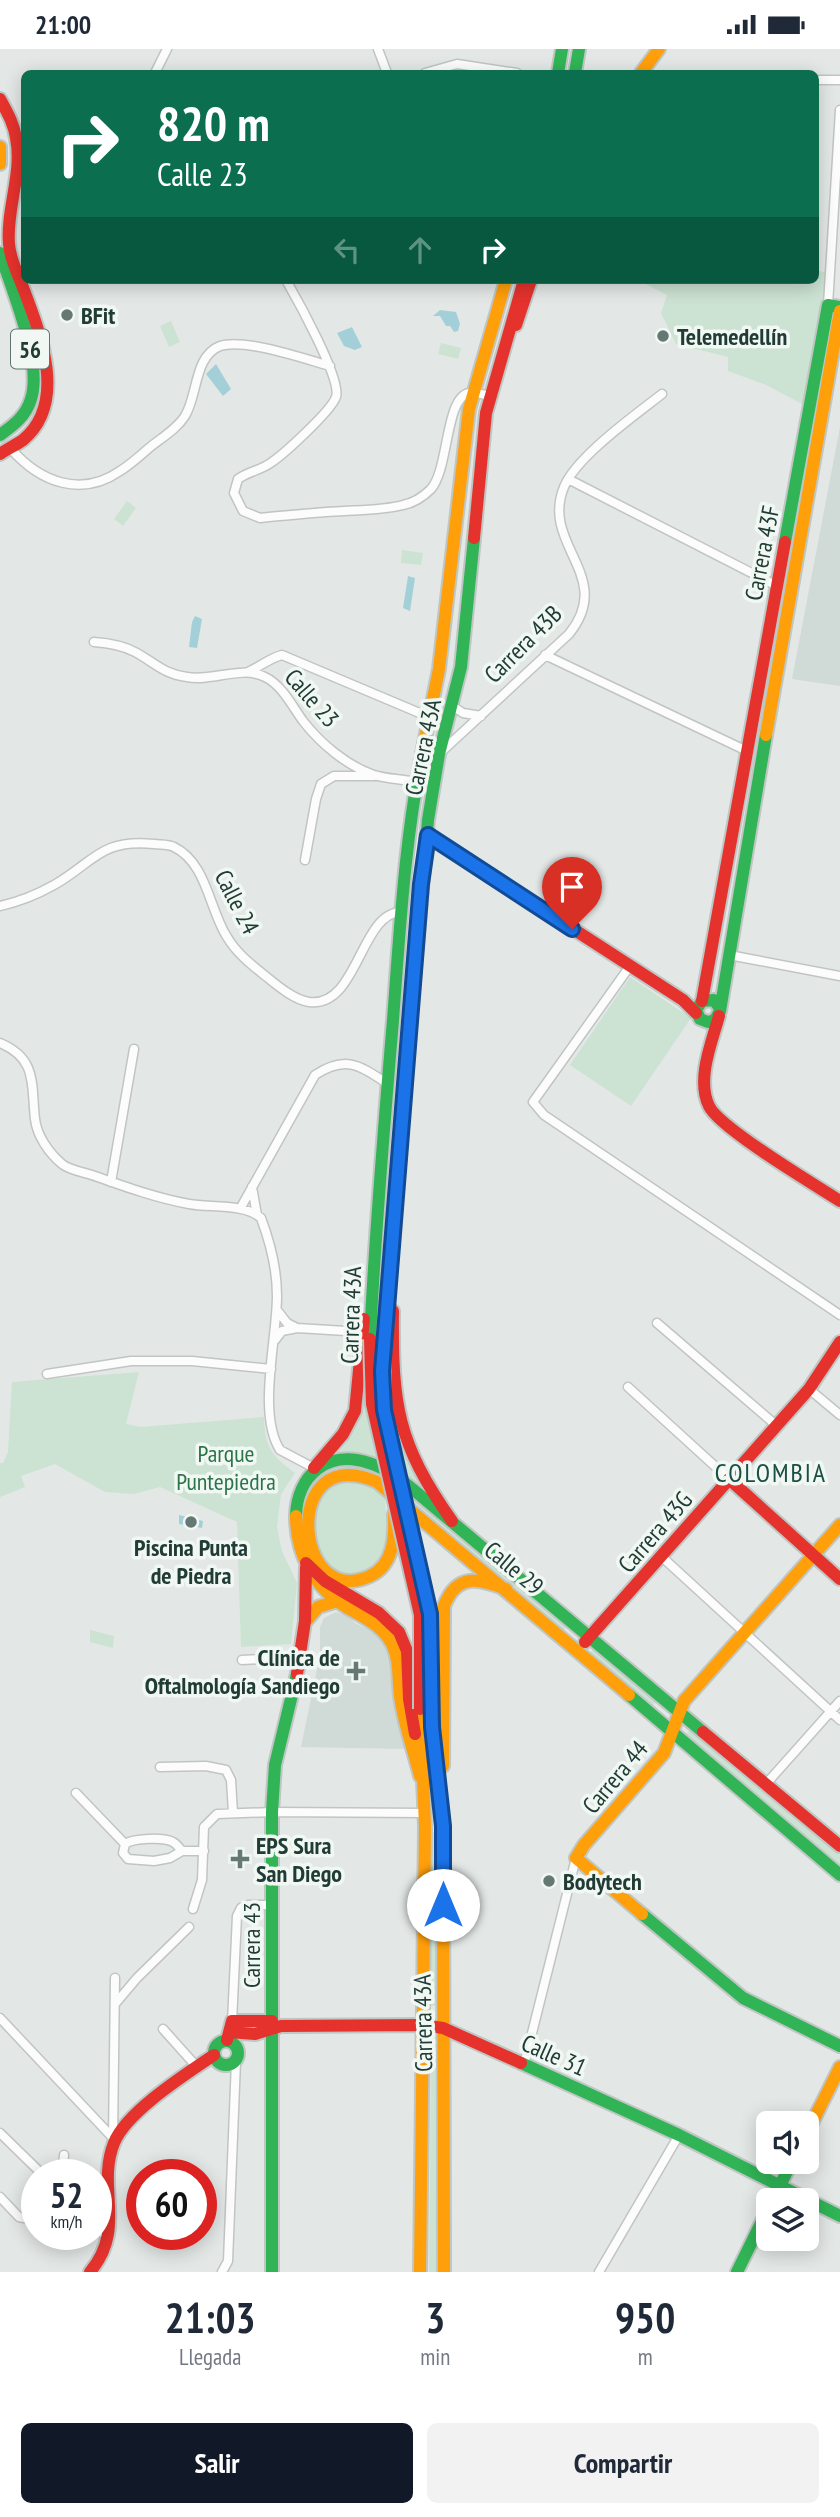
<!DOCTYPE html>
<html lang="es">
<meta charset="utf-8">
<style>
:root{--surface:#fff;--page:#f2f2f3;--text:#1f2937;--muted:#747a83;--accent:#111827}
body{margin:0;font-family:"PT Sans Narrow",sans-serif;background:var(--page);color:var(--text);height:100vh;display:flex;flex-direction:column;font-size:26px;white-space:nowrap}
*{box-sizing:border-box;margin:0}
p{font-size:23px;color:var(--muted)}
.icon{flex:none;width:38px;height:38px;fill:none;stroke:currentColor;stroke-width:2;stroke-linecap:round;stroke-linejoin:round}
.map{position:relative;height:2223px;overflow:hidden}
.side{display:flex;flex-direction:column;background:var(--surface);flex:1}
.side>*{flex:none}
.banner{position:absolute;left:21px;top:21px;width:798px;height:214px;border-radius:10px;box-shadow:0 4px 18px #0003;background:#0b6e4f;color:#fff;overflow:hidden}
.controls{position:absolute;left:756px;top:2062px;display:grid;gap:14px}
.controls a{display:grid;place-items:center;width:63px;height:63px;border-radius:10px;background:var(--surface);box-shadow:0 4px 18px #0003;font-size:35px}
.speed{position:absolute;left:21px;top:2110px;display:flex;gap:14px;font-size:35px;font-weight:700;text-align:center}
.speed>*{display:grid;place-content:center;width:91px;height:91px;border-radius:50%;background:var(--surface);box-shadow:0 4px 18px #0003;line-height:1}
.speed small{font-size:18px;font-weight:400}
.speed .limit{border:10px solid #d22;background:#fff;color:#111}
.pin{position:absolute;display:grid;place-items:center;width:60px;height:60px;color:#fff;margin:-72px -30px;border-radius:50% 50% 50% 0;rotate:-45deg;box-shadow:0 0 7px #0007}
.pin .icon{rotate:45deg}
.me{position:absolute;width:77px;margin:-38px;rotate:0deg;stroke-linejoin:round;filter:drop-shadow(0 0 5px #0008)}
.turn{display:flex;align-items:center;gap:24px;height:147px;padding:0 21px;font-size:32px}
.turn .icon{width:91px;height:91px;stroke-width:2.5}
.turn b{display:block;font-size:49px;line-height:60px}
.lanes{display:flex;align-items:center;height:66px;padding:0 21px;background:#0003;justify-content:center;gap:35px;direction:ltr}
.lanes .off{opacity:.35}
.eta{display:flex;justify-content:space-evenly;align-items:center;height:119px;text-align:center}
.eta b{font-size:42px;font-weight:600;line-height:49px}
.action{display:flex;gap:14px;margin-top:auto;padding:14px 21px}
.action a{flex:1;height:80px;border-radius:10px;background:var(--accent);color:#fff;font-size:28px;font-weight:600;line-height:80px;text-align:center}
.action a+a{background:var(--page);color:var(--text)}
.status{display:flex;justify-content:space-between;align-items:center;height:49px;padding:0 35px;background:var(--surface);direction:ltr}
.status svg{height:19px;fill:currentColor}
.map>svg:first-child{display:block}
.built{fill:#d0dad6}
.green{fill:#cce2d3}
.water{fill:#a3d0d8}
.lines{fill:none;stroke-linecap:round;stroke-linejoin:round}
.street-casing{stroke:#c0c5c3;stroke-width:11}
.fast-casing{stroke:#bfc6c3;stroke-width:16}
.slow-casing{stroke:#bfc6c3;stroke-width:16}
.jam-casing{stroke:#bfc6c3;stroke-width:16}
.street{stroke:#fbfcfb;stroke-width:8}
.fast{stroke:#30b455;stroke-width:12}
.slow{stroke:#ff9f0a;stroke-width:12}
.jam{stroke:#e5322d;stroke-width:12}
.slow-bridge-casing{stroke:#bcc5c2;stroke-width:16;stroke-linecap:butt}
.jam-bridge-casing{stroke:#bcc5c2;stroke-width:16;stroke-linecap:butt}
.slow-bridge{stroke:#ff9f0a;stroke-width:12}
.jam-bridge{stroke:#e5322d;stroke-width:12}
.route-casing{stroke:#114b97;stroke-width:18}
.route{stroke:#1a73e8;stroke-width:12}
.poi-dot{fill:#657873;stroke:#f1f8f4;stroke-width:2.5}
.labels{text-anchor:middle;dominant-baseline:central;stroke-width:7;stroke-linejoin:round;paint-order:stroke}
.shield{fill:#f1f8f4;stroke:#5f746e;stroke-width:2}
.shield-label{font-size:23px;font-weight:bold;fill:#213c35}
.poi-label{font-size:24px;font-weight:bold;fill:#213c35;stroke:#f1f8f4;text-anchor:start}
.street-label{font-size:24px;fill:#213c35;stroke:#f1f8f4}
.park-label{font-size:24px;fill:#2a7448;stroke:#f1f8f4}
.neighbourhood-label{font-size:26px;letter-spacing:2px;fill:#1c4f43;stroke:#f1f8f4}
</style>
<div class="status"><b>21:00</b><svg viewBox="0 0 49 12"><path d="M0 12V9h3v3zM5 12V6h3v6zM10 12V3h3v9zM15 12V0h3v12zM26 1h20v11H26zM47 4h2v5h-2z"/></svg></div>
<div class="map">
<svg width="840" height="2223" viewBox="0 0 840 2223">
<rect width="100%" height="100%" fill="#e3e8e6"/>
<!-- built -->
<path class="built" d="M840 378V637L792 630Z
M336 1563 348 1567 355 1574 372 1582 388 1596 393 1606 407 1700 301 1698 320 1606V1578L324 1569Z"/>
<!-- green -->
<path class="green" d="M816 221 827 224 806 357 766 336 728 322V308L676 295 661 264 667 246 638 231H816Z
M171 272 180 293 169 298 160 277Z
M441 294 461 299 458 310 438 305Z
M127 452 136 459 123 477 114 470Z
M402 501 423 504 421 516 401 514Z
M630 928 691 969 631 1057 570 1016Z
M139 1323 126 1375 140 1378 264 1368C265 1399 271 1406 295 1424L281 1445 277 1478 282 1502 297 1534 291 1595 241 1598 237 1473 160 1438 134 1445 105 1443 55 1415 21 1427 25 1438 0 1448V1414H3L8 1403 12 1333Z
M364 1335 375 1407 338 1405C357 1381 361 1365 364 1335Z
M399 1394 427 1444 406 1427Z
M346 1431C362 1432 372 1438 385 1446 387 1486 393 1524 342 1528 335 1523 324 1517 320 1510 304 1478 311 1444 346 1431Z
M414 1449 567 1577 563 1582 412 1456Z
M90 1581 114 1587 113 1599 90 1593Z
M594 1600 656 1652 653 1657 590 1604Z
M691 1680 840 1806V1819L684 1687Z
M432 1783H437L436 1957H431Z
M431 1996 435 1997 436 2223H429Z"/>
<!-- water -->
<path class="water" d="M440 261 456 263 460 275 458 282 454 283 450 277H446L440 267H433Z
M352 278 362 298 355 301 344 297 337 284Z
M216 315 231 340 223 347 206 325Z
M408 527 415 529 410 562 403 559Z
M195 567 202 570 197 599 189 598 192 573Z
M179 1466 203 1472 202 1479 179 1475Z"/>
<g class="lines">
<!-- street casing -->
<g class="street-casing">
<path id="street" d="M378 0 387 24
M155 24 167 0
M425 24 457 15 517 24
M816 31H840
M286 231C297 250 342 331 336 348 331 362 285 404 272 413 262 421 249 422 238 430L234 444 243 462 260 469 269 468C294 466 319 463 344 462 363 461 384 461 403 456 413 454 424 447 431 440 449 420 445 349 469 344 475 342 483 346 490 347
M828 256 840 61
M11 400C40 433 81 449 120 422 130 416 140 407 149 399 161 389 177 380 185 367 198 346 194 307 220 297 245 289 305 310 330 317
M568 430 777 537
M94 593C108 594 122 596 135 603 154 613 163 625 187 628 212 633 241 616 265 628 282 636 292 657 303 672 320 694 347 717 374 726 387 730 402 730 416 733
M545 606 747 702
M250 622C261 617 270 609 282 606L429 668
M454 658 463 664 481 667
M439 705 569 585C616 527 540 496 564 438 576 408 635 366 662 345
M305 811 316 750 321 735 334 727H374
M0 857C18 853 38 845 54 836 93 814 101 789 154 795 160 796 168 795 174 798 207 814 209 860 227 888 237 905 253 917 268 929 279 938 295 951 309 953 358 959 360 864 401 863
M729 906 840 927
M630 917 533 1053 544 1066 840 1266
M0 994C38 1010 31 1036 35 1070 37 1087 49 1104 62 1115 69 1121 83 1123 92 1126 123 1137 156 1149 189 1155 210 1159 244 1154 261 1169 270 1193 277 1221 277 1247 277 1290 257 1365 280 1401L314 1419
M111 1133 134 1000
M252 1138 257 1166
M240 1160 315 1026C346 1006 359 1016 388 1035
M277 1261 287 1274 297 1279
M657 1274 777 1377
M275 1291 282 1282 297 1279 362 1283
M47 1325 131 1312H192L271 1320
M628 1338 729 1430
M809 1340 840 1366
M662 1508 840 1671
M242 1611 283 1609
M160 1718 206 1717 226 1721 231 1731 233 1764
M766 1735 840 1652
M76 1744 125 1795 123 1804 128 1810 154 1812 170 1809 182 1802H204
M125 1795C133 1789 164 1788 173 1793 177 1795 179 1799 182 1802
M193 1860 202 1831 204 1778 217 1765 272 1763 424 1764
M115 1955 137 1929 189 1878
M0 1969 113 2089
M232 1973 237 1867 241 1859 249 1856H271
M163 1980 197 2018
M524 2016 576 1809
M0 2084 43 2126
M113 2090 115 1929
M62 2126 64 2106
M0 2148 19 2168 24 2169 37 2156
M96 2178 108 2189
M222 2223 228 2212 236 2012
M599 2223 679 2086"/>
</g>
<!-- fast casing -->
<g class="fast-casing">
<path id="fast" d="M558 24 562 0
M575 24 579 0
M0 204C12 241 43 314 31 350 26 367 14 376 0 386
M785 493 828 256 840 258
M719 958 714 951 702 952 696 961 700 970 708 973 715 971 720 962 766 686
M407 1010 428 771 439 705 461 618 474 489
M370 1290C375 1183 384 1077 393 971 400 878 405 786 424 695
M296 1467C297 1426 328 1400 369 1414 386 1419 401 1431 415 1442L703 1683
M629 1646 840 1826
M642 1865 743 1949 840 1997
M214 2004a12 12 0 1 1 24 0a12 12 0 1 1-24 0Z
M521 2014 679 2086 840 2167
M773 2151 792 2112
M272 2223V1763L275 1716 297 1625
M737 2223 768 2160"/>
</g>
<!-- slow casing -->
<g class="slow-casing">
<path id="slow" d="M641 24 659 0
M0 98V115
M766 686 840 262
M424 695 439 620 469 360 506 231
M394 1465C395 1487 394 1516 370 1527 293 1563 280 1390 377 1433L629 1646
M296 1467C296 1505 314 1538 346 1558 363 1568 382 1576 392 1595 401 1613 397 1634 401 1653 405 1678 414 1703 420 1727
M306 1572 318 1558 337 1552
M420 1660 425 1777 420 2223
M432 1678 443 1777 444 2223
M443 1717 444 1557C457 1524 478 1529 506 1540
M642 1865 576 1809 584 1796 664 1704 684 1652 840 1476
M807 2084 840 2018"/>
</g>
<!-- jam casing -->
<g class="jam-casing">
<path id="jam" d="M0 50C7 63 14 75 16 89 23 124 6 160 9 195 10 210 17 223 22 236 39 281 69 353 23 391 16 396 7 400 0 405
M516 276 531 231
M474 489 486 364 524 231
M428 786 683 951 696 964
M702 952 785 493
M719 967C712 993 696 1030 709 1057 719 1079 815 1136 840 1152
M393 1262C392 1355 397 1394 452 1472
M383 1291 407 1010
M314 1419 343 1385 355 1362 364 1270
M729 1430 840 1530
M306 1514 325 1532 379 1564 399 1583 407 1602 409 1650 415 1685
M585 1593 809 1340 840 1293
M297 1625 305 1572 306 1518
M703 1683 840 1797
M229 1983 255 1985 281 1977 423 1976 443 1979 521 2014
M227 1991 232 1972H272
M90 2223C127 2179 96 2139 114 2094 126 2063 186 2025 214 2006"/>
</g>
<!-- street -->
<use href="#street" class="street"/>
<!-- fast -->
<use href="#fast" class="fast"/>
<!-- slow -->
<use href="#slow" class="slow"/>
<!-- jam -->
<use href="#jam" class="jam"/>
<!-- slow-bridge casing -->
<g class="slow-bridge-casing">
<path id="slow-bridge" d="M383 1291 384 1361 430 1565 432 1678"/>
</g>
<!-- jam-bridge casing -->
<g class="jam-bridge-casing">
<path id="jam-bridge" d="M370 1290 372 1355 420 1566V1660"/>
</g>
<!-- slow-bridge -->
<use href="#slow-bridge" class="slow-bridge"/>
<!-- jam-bridge -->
<use href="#jam-bridge" class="jam-bridge"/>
</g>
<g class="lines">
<!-- route casing -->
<g class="route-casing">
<path id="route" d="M443 1856V1777L432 1678 430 1565 384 1361 382 1322 421 835 428 786 572 880"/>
</g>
<!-- route -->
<use href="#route" class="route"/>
</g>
<!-- markers -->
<g class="poi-dot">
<circle cx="67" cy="266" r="7"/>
<circle cx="663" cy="287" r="7"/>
<circle cx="191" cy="1473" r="7"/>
<path d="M352.5 1611.5h7v7h7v7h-7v7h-7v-7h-7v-7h7z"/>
<path d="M236.5 1799.5h7v7h7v7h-7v7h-7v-7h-7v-7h7z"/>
<circle cx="549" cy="1832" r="7"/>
</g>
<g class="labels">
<!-- shield labels -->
<rect class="shield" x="11" y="280.5" width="38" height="39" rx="5"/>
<g class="shield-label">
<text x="30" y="300">56</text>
</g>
<!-- poi labels -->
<g class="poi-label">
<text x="81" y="266">BFit</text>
<text x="677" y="287">Telemedellín</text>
<text x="191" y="1498" text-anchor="middle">Piscina Punta<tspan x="191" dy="28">de Piedra</tspan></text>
<text x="340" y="1608" text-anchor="end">Clínica de<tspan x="340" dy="28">Oftalmología Sandiego</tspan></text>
<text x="256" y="1796">EPS Sura<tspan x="256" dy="28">San Diego</tspan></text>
<text x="563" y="1832">Bodytech</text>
</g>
<!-- street labels -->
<g class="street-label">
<text transform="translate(762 504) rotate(-79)">Carrera 43F</text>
<text transform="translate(523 595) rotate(-45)">Carrera 43B</text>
<text transform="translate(312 649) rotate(49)">Calle 23</text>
<text transform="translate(423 698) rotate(-78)">Carrera 43A</text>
<text transform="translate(237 853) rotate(63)">Calle 24</text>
<text transform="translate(351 1266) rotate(-88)">Carrera 43A</text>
<text transform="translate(655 1483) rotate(-49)">Carrera 43G</text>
<text transform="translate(514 1519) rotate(40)">Calle 29</text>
<text transform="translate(615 1728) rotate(-50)">Carrera 44</text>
<text transform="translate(251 1896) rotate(-90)">Carrera 43</text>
<text transform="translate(423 1974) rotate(-91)">Carrera 43A</text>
<text transform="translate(554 2006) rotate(24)">Calle 31</text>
</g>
<!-- park labels -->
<g class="park-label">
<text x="226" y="1404">Parque<tspan x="226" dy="28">Puntepiedra</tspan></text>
</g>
<!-- neighbourhood labels -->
<g class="neighbourhood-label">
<text x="771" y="1423">COLOMBIA</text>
</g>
</g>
</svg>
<div class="controls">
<a><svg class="icon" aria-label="sound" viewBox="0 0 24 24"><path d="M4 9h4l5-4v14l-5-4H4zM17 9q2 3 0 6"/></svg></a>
<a><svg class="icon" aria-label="layers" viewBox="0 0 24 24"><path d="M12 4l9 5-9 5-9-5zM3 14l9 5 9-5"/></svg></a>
</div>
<div class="speed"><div>52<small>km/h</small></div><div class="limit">60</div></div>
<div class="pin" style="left:572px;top:880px;background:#d93025"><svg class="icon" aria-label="arrive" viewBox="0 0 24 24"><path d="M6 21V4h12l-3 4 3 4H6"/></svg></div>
<svg class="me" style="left:443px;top:1856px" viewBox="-20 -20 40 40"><circle r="19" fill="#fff"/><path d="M0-13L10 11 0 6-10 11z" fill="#1a73e8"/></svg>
<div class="banner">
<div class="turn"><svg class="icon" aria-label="right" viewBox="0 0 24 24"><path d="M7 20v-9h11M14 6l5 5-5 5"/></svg><div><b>820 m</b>Calle 23</div></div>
<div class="lanes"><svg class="icon off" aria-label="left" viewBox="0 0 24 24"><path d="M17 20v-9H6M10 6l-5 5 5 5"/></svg><svg class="icon off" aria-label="ahead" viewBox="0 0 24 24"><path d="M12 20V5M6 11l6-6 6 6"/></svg><svg class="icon" aria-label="right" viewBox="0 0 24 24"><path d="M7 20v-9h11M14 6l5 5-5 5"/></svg></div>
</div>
</div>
<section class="side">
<div class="eta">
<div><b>21:03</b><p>Llegada</p></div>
<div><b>3</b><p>min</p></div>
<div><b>950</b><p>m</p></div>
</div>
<div class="action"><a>Salir</a><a>Compartir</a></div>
</section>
